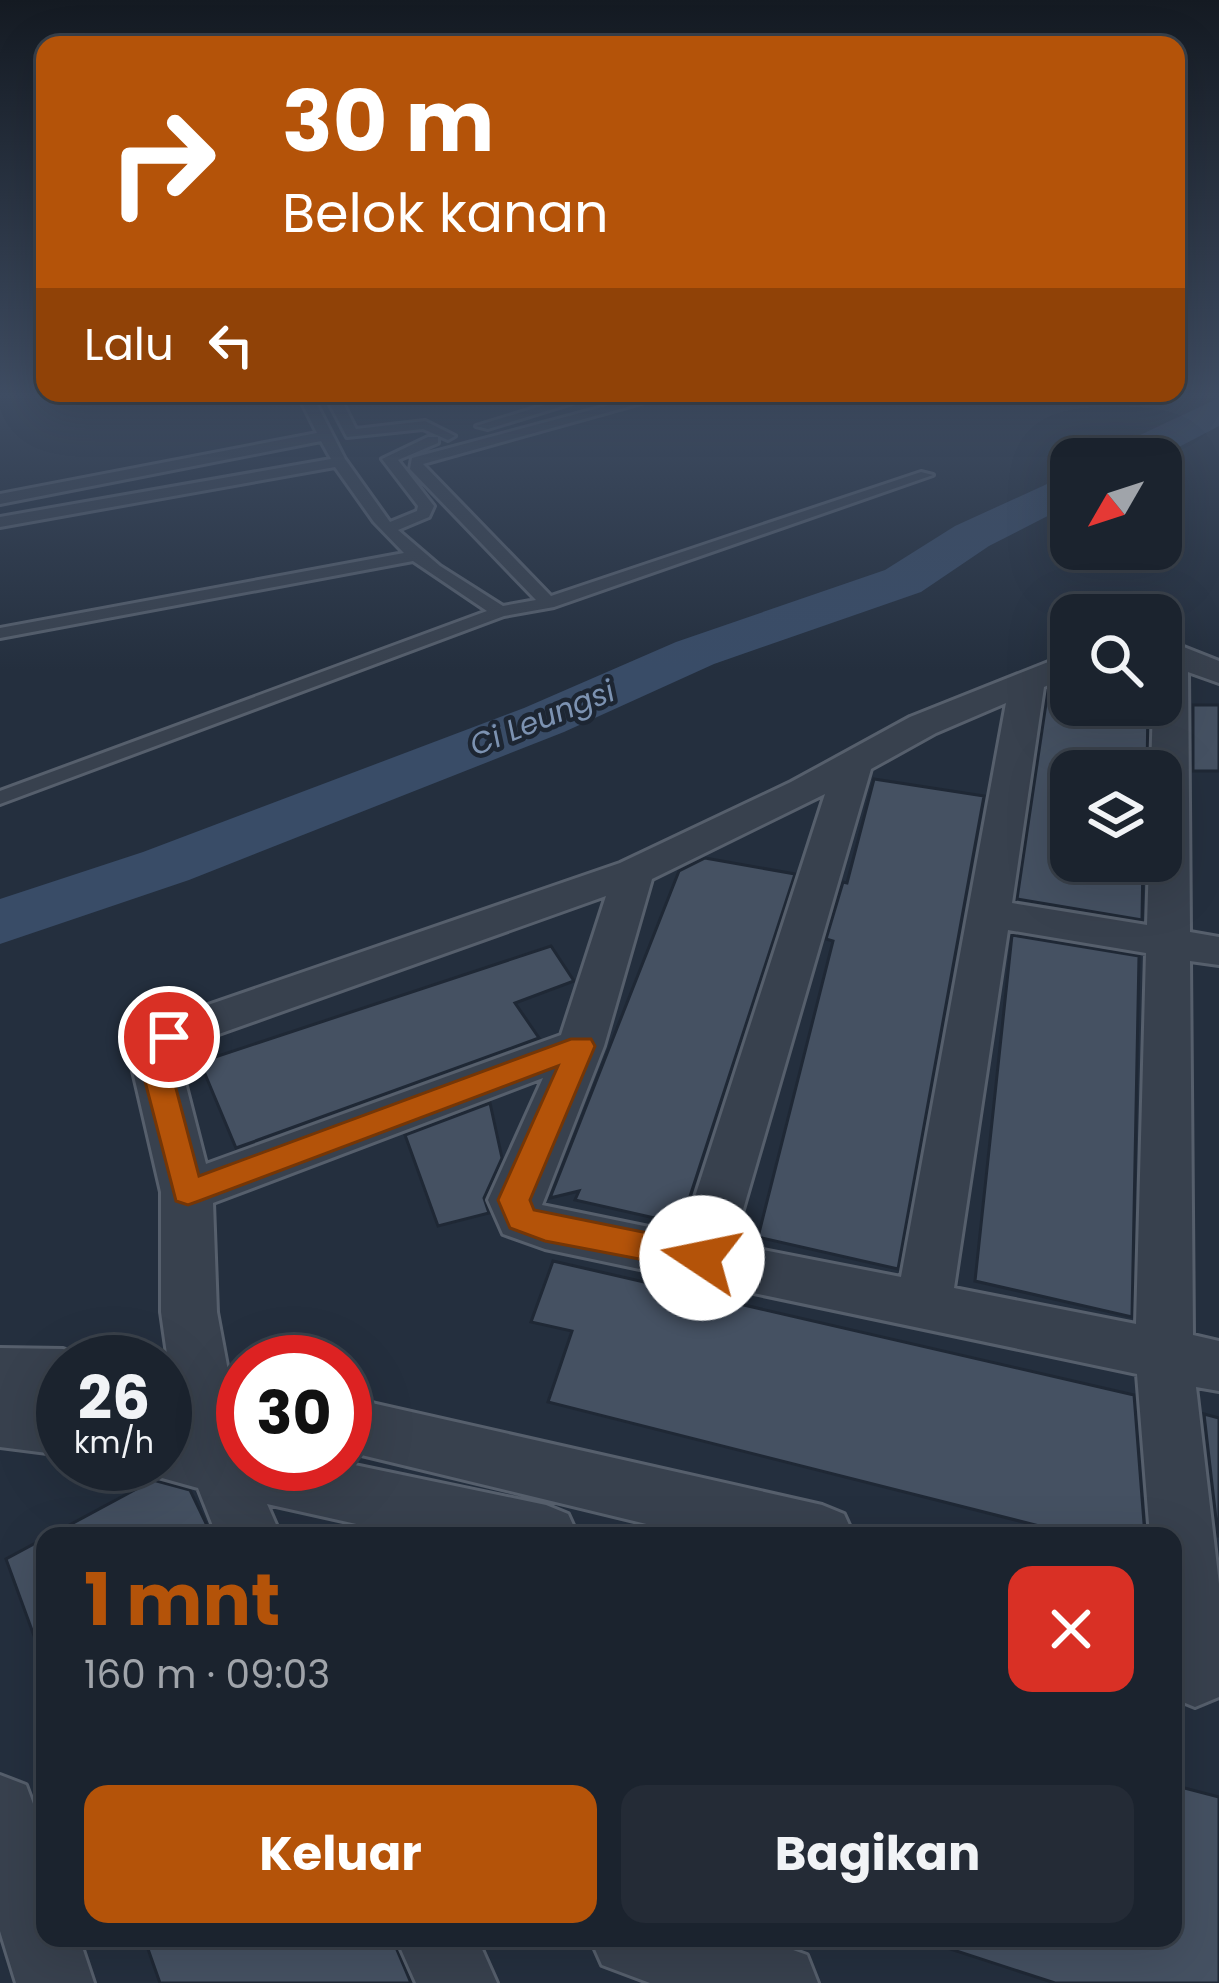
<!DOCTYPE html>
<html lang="id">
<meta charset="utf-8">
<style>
:root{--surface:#1b232e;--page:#242b36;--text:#f1f3f6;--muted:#a0a4aa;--line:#39404a;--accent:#b45309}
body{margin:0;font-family:Poppins,sans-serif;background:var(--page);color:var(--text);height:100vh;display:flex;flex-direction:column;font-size:45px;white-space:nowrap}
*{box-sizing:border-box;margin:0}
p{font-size:39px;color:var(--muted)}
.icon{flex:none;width:66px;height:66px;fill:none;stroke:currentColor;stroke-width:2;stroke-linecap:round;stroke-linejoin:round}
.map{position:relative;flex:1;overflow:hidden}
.details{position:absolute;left:36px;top:1527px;width:1146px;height:420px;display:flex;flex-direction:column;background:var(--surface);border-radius:24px;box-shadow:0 12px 48px #0002,0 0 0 3px var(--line)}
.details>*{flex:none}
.top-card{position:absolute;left:36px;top:36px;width:1149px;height:366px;border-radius:24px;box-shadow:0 12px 48px #0002,0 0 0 3px var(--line);background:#b45309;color:#fff;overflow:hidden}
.needle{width:78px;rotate:231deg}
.tools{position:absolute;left:1050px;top:438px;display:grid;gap:24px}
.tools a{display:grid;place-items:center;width:132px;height:132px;border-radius:24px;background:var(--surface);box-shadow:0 12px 48px #0002,0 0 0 3px var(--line);font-size:60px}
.speed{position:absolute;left:36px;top:1335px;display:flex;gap:24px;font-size:60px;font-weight:700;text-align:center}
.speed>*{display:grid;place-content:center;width:156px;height:156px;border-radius:50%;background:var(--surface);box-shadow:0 12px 48px #0002,0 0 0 3px var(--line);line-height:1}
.speed small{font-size:30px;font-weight:400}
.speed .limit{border:18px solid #d22;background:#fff;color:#111}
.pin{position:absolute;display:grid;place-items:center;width:102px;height:102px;color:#fff;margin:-51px;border:6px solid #fff;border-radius:50%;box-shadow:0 3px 12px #0007}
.me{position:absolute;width:132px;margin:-66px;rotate:281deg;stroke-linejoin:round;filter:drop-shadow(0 0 9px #0008)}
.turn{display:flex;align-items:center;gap:42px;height:252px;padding:0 48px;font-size:54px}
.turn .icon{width:156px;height:156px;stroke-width:2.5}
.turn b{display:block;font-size:84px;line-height:102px}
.then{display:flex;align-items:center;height:114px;padding:0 48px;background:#0003;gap:24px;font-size:45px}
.round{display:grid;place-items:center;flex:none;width:126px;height:126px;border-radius:24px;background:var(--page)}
.headline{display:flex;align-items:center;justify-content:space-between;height:204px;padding:0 48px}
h1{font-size:72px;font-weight:700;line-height:90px;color:var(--accent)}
.action{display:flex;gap:24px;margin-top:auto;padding:24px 48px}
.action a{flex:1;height:138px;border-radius:24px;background:var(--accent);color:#fff;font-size:48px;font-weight:700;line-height:138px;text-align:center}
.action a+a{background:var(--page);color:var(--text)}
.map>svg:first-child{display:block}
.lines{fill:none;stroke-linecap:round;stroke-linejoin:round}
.river{fill:#394c67;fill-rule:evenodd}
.building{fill:#455162;stroke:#1f2835;stroke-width:3}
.lane-casing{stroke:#565f6c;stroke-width:6}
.street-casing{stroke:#565f6c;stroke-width:6}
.lane{fill:#38414e;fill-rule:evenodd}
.street{fill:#38414e;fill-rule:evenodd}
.route{fill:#b45309;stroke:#753606;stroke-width:3}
.labels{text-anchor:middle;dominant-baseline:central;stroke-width:9;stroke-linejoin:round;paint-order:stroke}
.far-water-label{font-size:30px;font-style:italic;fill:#7c92b1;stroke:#1d2633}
</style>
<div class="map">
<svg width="1219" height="1983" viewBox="0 0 1219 1983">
<rect width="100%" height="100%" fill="#242f3e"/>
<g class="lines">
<!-- river -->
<path class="river" d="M1219 398V426L1156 459H1101L1108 450Z
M1071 473V504L989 546 921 592 714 664 564 732 189 880 0 944V899L143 852 524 708 676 642 885 570 955 526Z"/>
</g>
<!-- building -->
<path class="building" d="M1071 680V705H1148L1147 771H1071V861H1143L1142 920 1017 899 1048 690Z
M1193 705H1219V771H1193Z
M874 779 984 796 898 1269 758 1237 833 941 826 939 843 882 847 883Z
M705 858 795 874 681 1224 575 1200 579 1191 550 1198 679 871Z
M1012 935 1139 956 1132 1317 975 1281Z
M551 946 574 981 515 1003 539 1038 236 1148 200 1062Z
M490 1103 502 1158 484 1198 489 1213 438 1226 405 1135Z
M553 1261 1134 1395 1145 1536H1079L548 1402 572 1331 531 1322Z
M1204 1414 1219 1418V1536H1218Z
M153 1480 190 1490 212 1536H49Z
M45 1538V1654L41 1655 6 1559Z
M1173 1785 1219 1797V1983H1055L938 1945 939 1938H1173Z
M164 1938H392L411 1983H160L148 1949Z"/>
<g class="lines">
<!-- lane casing -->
<g class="lane-casing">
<path id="lane" d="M297 393H311L345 459 390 522 417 511 418 506 382 459 428 437H438V443L398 460 434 506 429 517 398 530 440 566 503 606 536 600 410 469 412 458 655 393H677L423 464 551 596 921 472 933 475 554 607 504 616 0 804V791L487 611 413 561 0 638V628L404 553 374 522 335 467 0 527V517L331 459 321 441 0 504V494L317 433Z
M324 393H338L356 429 425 421 455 436 448 440 423 429 347 437Z
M584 393H605L488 429 476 426Z"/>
</g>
<!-- street casing -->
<g class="street-casing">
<path id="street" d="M1161 638 1219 661V683L1188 672 1190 932 1219 937V965L1190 961 1193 1335 1219 1341V1391L1196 1387 1219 1584V1697L1195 1707 1173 1698V1536H1150L1137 1374 545 1249 503 1234 488 1200 543 1078 213 1203 217 1312 228 1371 243 1374V1464L345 1463 546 1505 568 1514 578 1536H410L267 1504 281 1536H217L198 1488 144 1473 140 1464H165V1425L181 1429 178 1414 165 1412V1362H160L168 1361 161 1312V1192L130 1058 139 1035 170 1018 620 863 791 782 910 717 1071 653V675L1044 687 1012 903 1147 925 1149 861H1161V771H1151L1153 705H1161ZM1006 703 901 1277 733 1244 871 769 936 733ZM825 794 683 1234 542 1205 604 1046 652 879ZM606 896 561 1035 206 1164 178 1055 202 1040ZM1008 930 1146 953 1136 1324 954 1288Z
M0 1348 63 1349 84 1357 86 1362H63V1455L0 1447Z
M345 1397 822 1505 844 1514 854 1536H696L345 1451Z
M0 1775 26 1785 45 1836V1938H79L94 1983H16L0 1931Z
M396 1938H477L497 1983H416Z
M590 1938H760L807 1955 818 1983H650L602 1965Z"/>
</g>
<!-- lane -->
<use href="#lane" class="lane"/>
<!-- street -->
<use href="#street" class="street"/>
</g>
<!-- sky -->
<linearGradient id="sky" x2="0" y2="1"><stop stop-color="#141a22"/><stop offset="0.59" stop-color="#3f4d63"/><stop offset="1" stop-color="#3f4d63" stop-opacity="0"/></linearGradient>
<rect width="1219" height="670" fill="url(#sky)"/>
<!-- route -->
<path class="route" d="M169 1027 183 1037 168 1058 199 1176 571 1039H591L595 1046 530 1200 534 1210 702 1244 714 1248 719 1258 714 1267 702 1271 545 1241 510 1228 498 1200 558 1066 199 1201 188 1205 176 1201 139 1058 146 1040Z"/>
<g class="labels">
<!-- far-water labels -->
<g class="far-water-label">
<text transform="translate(542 718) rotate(-22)">Ci Leungsi</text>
</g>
</g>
</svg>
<div class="tools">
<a><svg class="needle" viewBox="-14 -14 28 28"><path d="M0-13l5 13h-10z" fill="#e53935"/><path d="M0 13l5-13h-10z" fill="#a0a4aa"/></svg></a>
<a><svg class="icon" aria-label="search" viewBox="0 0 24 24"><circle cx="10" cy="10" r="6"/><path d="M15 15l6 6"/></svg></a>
<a><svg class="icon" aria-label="layers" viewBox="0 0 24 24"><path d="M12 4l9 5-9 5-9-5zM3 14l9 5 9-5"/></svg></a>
</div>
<div class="speed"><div>26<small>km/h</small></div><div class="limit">30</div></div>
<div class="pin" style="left:169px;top:1037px;background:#d93025"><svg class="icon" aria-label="arrive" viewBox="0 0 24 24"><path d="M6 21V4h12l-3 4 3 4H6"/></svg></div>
<svg class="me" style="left:702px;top:1258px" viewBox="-20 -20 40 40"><circle r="19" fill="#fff"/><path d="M0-13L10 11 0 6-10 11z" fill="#b45309"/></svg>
<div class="top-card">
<div class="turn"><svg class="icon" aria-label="right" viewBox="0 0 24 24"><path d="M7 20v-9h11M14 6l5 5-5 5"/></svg><div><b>30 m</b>Belok kanan</div></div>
<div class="then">Lalu<svg class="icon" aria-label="left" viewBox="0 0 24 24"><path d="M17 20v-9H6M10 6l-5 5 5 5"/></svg></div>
</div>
<section class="details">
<div class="headline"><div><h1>1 mnt</h1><p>160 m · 09:03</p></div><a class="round" style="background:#d93025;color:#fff"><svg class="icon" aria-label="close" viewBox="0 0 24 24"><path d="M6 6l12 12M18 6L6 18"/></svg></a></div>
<div class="action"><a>Keluar</a><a>Bagikan</a></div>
</section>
</div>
